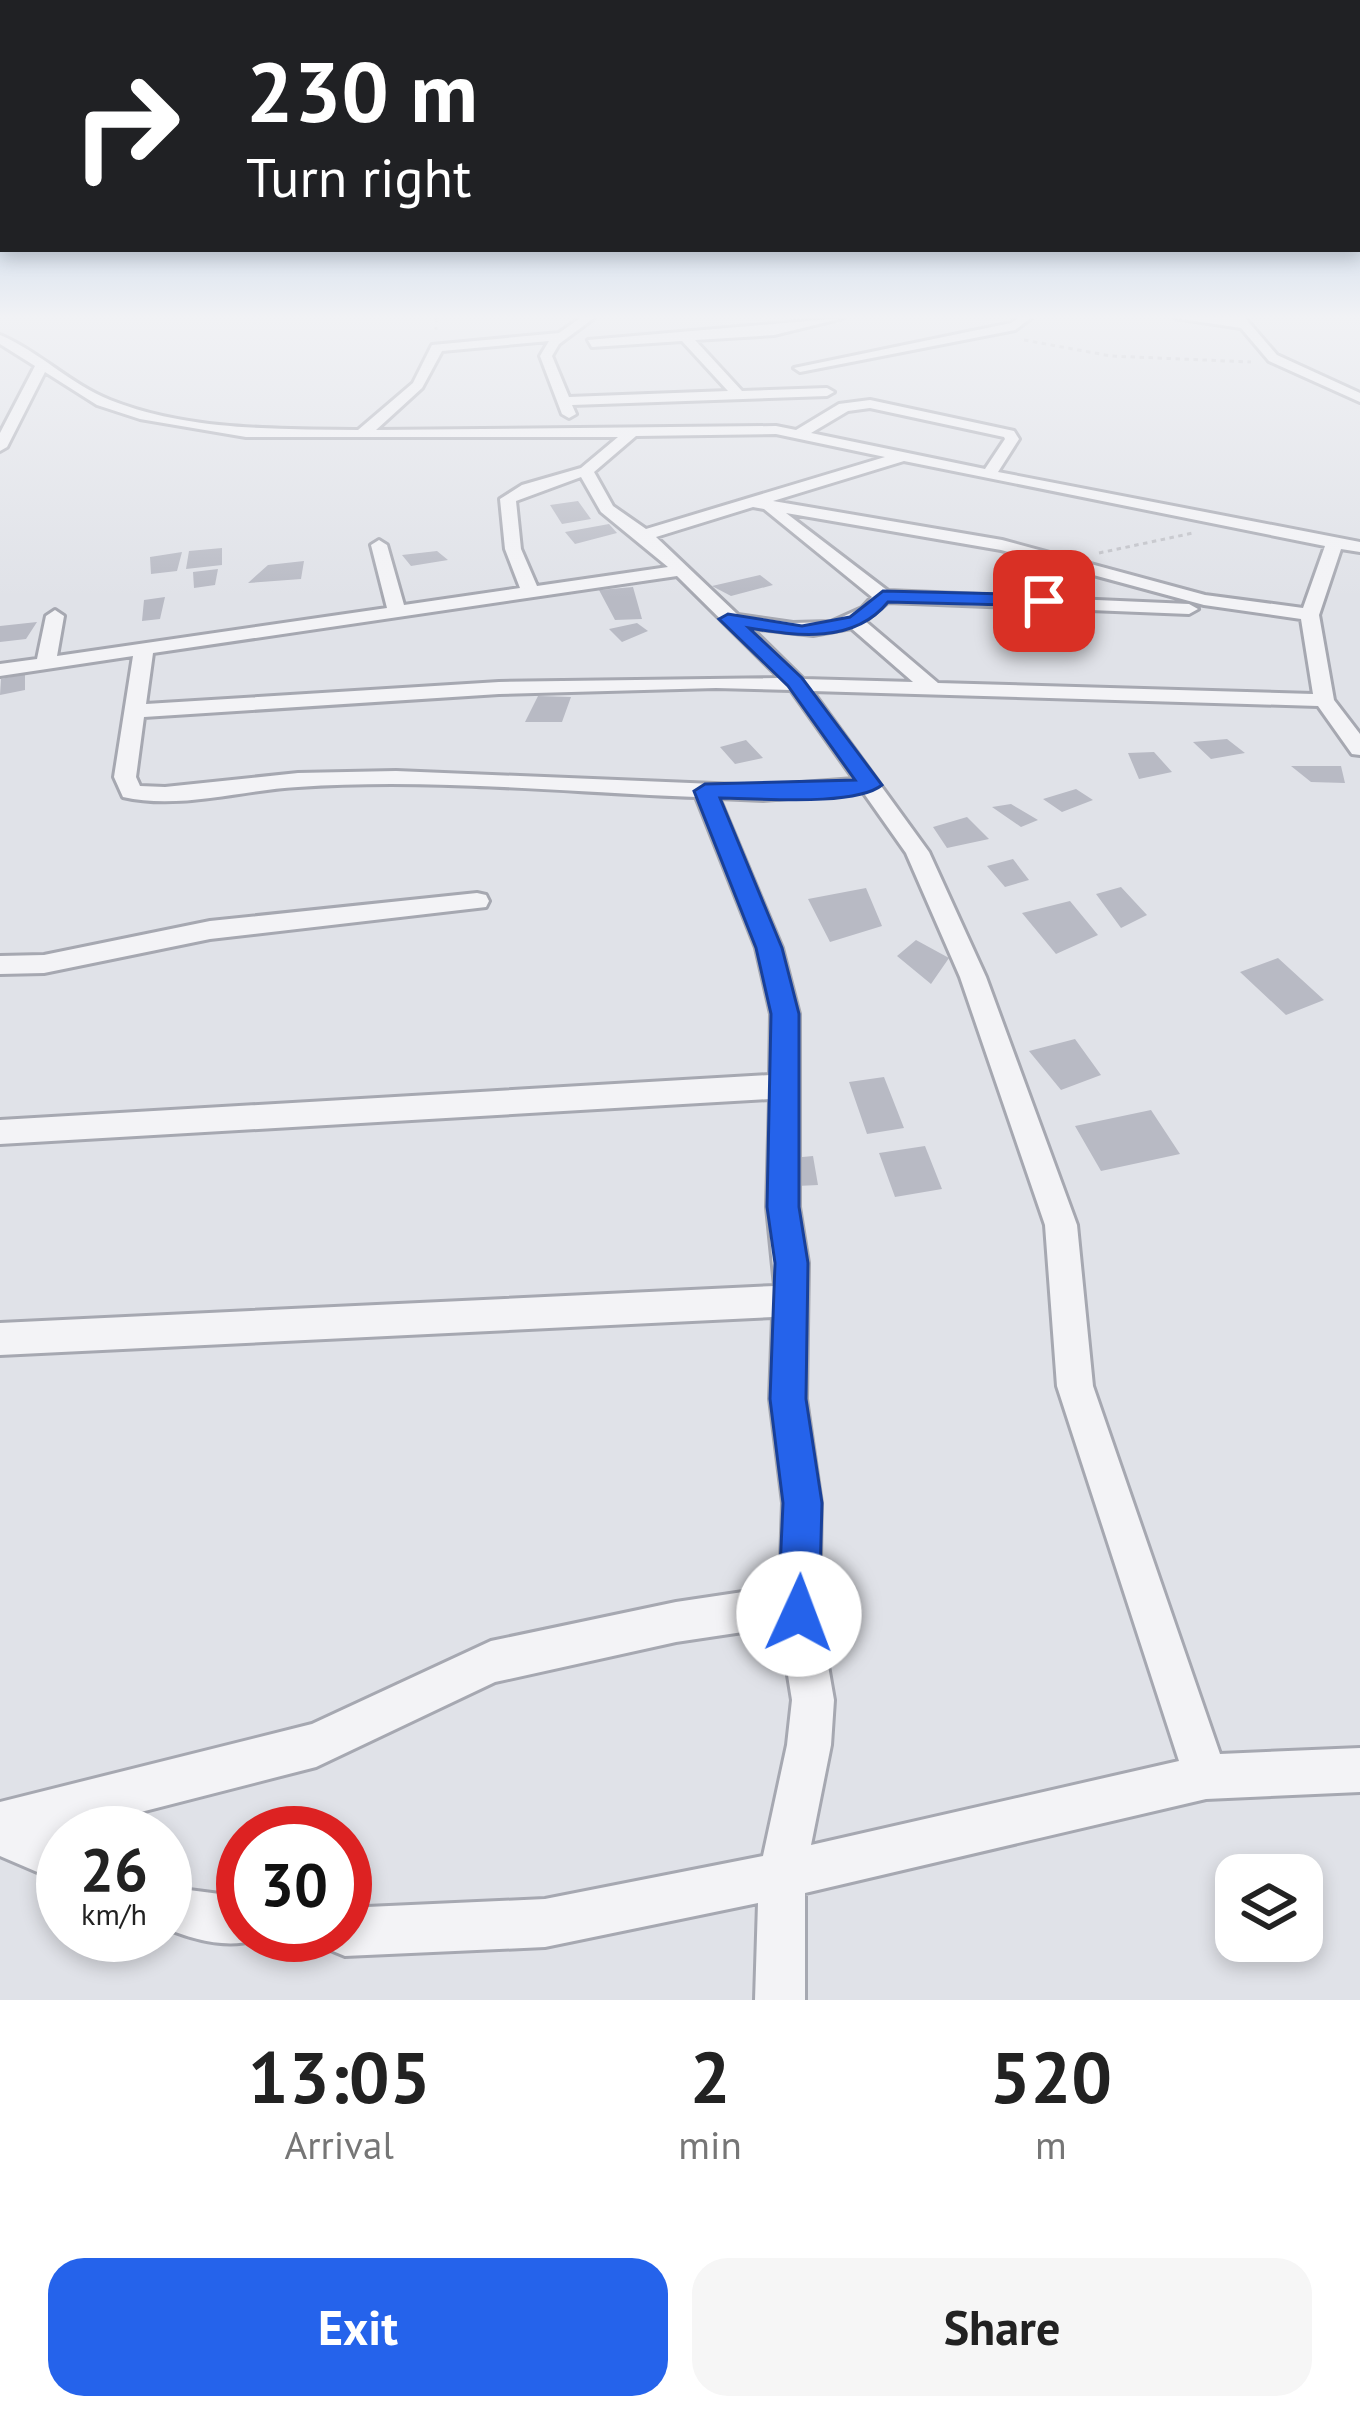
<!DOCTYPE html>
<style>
:root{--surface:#fff;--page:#f6f6f6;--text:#222;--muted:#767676;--accent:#2563eb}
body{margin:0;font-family:"PT Sans",sans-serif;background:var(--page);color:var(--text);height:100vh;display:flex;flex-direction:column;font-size:45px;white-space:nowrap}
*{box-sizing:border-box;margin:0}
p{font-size:39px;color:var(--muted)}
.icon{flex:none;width:66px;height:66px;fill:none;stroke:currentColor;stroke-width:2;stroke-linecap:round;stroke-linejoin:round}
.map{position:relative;height:2000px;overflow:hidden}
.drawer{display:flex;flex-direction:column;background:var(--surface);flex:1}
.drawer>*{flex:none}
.guide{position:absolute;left:0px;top:0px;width:1362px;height:252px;box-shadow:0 6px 18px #0003;background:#202124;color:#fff;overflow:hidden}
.tools{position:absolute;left:1215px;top:1854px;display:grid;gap:24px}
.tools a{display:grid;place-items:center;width:108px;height:108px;border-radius:24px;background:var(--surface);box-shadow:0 6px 18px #0003;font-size:60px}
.speed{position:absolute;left:36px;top:1806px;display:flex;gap:24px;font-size:60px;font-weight:700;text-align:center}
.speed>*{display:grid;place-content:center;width:156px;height:156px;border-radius:50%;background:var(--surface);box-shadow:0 6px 18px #0003;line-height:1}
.speed small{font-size:30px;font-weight:400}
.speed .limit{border:18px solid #d22;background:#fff;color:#111}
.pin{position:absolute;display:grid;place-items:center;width:102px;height:102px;color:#fff;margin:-51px;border-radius:24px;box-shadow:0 6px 18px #0006}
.me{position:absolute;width:132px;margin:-66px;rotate:2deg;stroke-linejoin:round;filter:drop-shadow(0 0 9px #0008)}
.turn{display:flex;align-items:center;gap:42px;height:252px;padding:0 48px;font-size:54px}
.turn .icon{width:156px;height:156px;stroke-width:2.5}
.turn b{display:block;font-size:84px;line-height:102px}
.eta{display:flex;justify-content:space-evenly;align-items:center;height:204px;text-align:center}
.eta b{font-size:72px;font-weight:600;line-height:84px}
.action{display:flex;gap:24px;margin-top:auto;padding:24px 48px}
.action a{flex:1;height:138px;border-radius:36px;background:var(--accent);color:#fff;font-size:48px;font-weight:600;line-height:138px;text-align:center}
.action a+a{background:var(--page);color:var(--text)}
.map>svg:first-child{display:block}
.building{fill:#b8bac4}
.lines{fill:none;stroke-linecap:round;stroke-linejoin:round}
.street-casing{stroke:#a6a8b1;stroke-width:6}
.path{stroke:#bfc0c6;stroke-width:3;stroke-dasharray:4.5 4.5;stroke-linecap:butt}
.street{fill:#f3f3f6;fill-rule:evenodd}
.route{fill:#2563eb;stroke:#184099;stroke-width:3}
</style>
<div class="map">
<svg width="1360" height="2000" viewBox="0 0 1360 2000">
<rect width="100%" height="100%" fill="#e0e2e8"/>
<!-- building -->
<path class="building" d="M578 501 591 519 562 524 550 505Z
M609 524 617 533 575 544 565 532Z
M222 548V565L186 569 189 551Z
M437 551 448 560 411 566 402 555Z
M182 552 177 571 151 574 150 557Z
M304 561 301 579 248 583 268 565Z
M218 569 215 585 194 588 193 572Z
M760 575 773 585 731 596 712 586Z
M633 587 642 619 615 620 599 590Z
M165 597 160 619 142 621 144 600Z
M37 622 26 639 0 642V626Z
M637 623 648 631 622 642 609 629Z
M25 674V690L0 695 1 679Z
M538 696 571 697 562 722H525Z
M1227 739 1245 753 1211 759 1193 742Z
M746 740 763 758 735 764 720 747Z
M1154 752 1172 772 1139 779 1128 753Z
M1291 766H1341L1345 783 1311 782Z
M1076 789 1093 800 1062 812 1043 799Z
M1011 804 1038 820 1021 827 992 807Z
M967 817 989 839 947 848 933 827Z
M1013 859 1029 880 1005 887 987 866Z
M1121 887 1147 915 1121 928 1096 894Z
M866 888 882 926 830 942 808 899Z
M1070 901 1098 935 1056 954 1022 913Z
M916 940 949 958 931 984 897 956Z
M1278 958 1324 1000 1286 1015 1240 972Z
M1075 1039 1101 1075 1061 1090 1029 1051Z
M884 1077 904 1128 867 1134 849 1082Z
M1151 1110 1180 1154 1101 1171 1075 1126Z
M925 1146 942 1189 895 1197 879 1153Z
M813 1156 818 1185 797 1186 792 1158Z"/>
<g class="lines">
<!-- street casing -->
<g class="street-casing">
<path id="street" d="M580 318H594L559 344 552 356 569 397 728 391 682 341 592 347 588 340 843 318 774 335 695 340 742 391 827 388 834 392 827 396 572 405 576 414 569 418 562 414 540 356 549 341 442 351 422 388 376 430 776 426 796 430 839 404 870 400 1014 431 1019 439 998 472 1360 542V552L1341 549 1319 615 1334 700 1360 734V755L1352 754 1318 706 812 691 929 852 986 977 1077 1225 1093 1386 1220 1754 1360 1748V1792L1206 1799 805 1893V2000H755L758 1903 545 1947 345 1956 328 1949 322 1935H345V1908L545 1899 763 1856 787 1745 792 1700 781 1632 763 1629 676 1642 495 1682 316 1767 55 1834 63 1837V1883L0 1856V1802L312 1724 491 1641 676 1602 763 1589 780 1591 783 1503 770 1399 773 1317 0 1355V1323L775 1286 767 1207 770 1099 0 1144V1120L770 1075 771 1014 756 948 696 797C564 792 430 778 298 787 242 790 179 810 123 797L114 777 133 656 0 676V664L37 659 46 616 55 610 64 616 57 656 387 608 371 545 379 540 387 545 404 605 520 588 505 549 500 499 522 485 581 468 618 437H246L140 419 97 405 45 372 7 447 0 451V433L35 366 0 344V335C40 352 70 384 110 400 188 431 276 429 358 430L413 383 432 345 559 333ZM870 408 1004 437 1005 439 985 469 811 433 848 411ZM776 434 885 457 646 529 613 506 594 472 636 436ZM904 461 1325 546 1303 608 1205 595 1002 540 773 501ZM581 477 601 512 668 567 537 586 521 549 516 501ZM753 507 764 509 872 597 862 608 831 622 793 623 738 615 656 537ZM786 513 1001 550 1204 605 1301 619 1313 694 938 683 865 621 888 602 1189 614 1198 609 1189 604 888 591ZM677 576 780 678 499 682 146 704 153 653ZM751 628 813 635 851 628 913 682 803 679ZM716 688 791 690 854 779 763 786 396 771 298 773 165 787 140 786 136 777 144 717 499 694ZM863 792 906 853 960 977 1045 1225 1057 1386 1179 1761 811 1845 831 1745 834 1700 819 1614 821 1503 806 1399 808 1263 799 1207V1014L782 948 719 798 763 800Z
M1018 318H1031L1015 330 800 372 794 368 1011 323Z
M1175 318H1245L1277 355 1360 393V402L1269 361 1241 328Z
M477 893 486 895 489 901 486 907 210 939 44 973 0 974V956L44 955 210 921Z
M165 1880 189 1890 243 1897V1935L260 1938C231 1950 194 1940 165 1928Z"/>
</g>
<!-- path -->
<path class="path" d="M436 318V330
M1024 340 1111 356 1251 362
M1099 553 1193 533"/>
<!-- street -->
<use href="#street" class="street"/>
</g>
<!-- sky -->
<linearGradient id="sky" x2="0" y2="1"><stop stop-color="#8bb0da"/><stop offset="0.53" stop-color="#f1f2f5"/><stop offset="1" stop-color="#f1f2f5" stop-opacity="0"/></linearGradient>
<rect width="1360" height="598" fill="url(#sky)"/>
<!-- route -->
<path class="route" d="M883 591 1044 595 1053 601 1044 606 888 602C854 644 797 636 749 628L802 678 882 785C855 807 756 798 720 798L782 948 799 1014V1207L808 1263 806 1399 822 1503 819 1614 813 1629 799 1635 784 1629 778 1614 783 1503 770 1399 775 1263 767 1207 771 1014 756 948 694 791 705 784 855 780 788 686 719 619 728 614 802 626 850 617Z"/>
</svg>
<div class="tools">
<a><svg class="icon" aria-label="layers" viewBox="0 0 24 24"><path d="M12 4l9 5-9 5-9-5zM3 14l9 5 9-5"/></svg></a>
</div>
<div class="speed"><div>26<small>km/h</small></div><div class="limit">30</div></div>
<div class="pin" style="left:1044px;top:601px;background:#d93025"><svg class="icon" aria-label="arrive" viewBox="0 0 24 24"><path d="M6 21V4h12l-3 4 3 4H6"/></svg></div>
<svg class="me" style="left:799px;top:1614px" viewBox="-20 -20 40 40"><circle r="19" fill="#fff"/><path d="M0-13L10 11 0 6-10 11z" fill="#2563eb"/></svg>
<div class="guide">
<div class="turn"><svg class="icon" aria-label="right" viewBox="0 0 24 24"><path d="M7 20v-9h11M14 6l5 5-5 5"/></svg><div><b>230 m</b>Turn right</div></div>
</div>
</div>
<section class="drawer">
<div class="eta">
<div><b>13:05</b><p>Arrival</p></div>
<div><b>2</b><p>min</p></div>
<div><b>520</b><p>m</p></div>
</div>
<div class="action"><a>Exit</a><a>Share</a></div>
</section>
